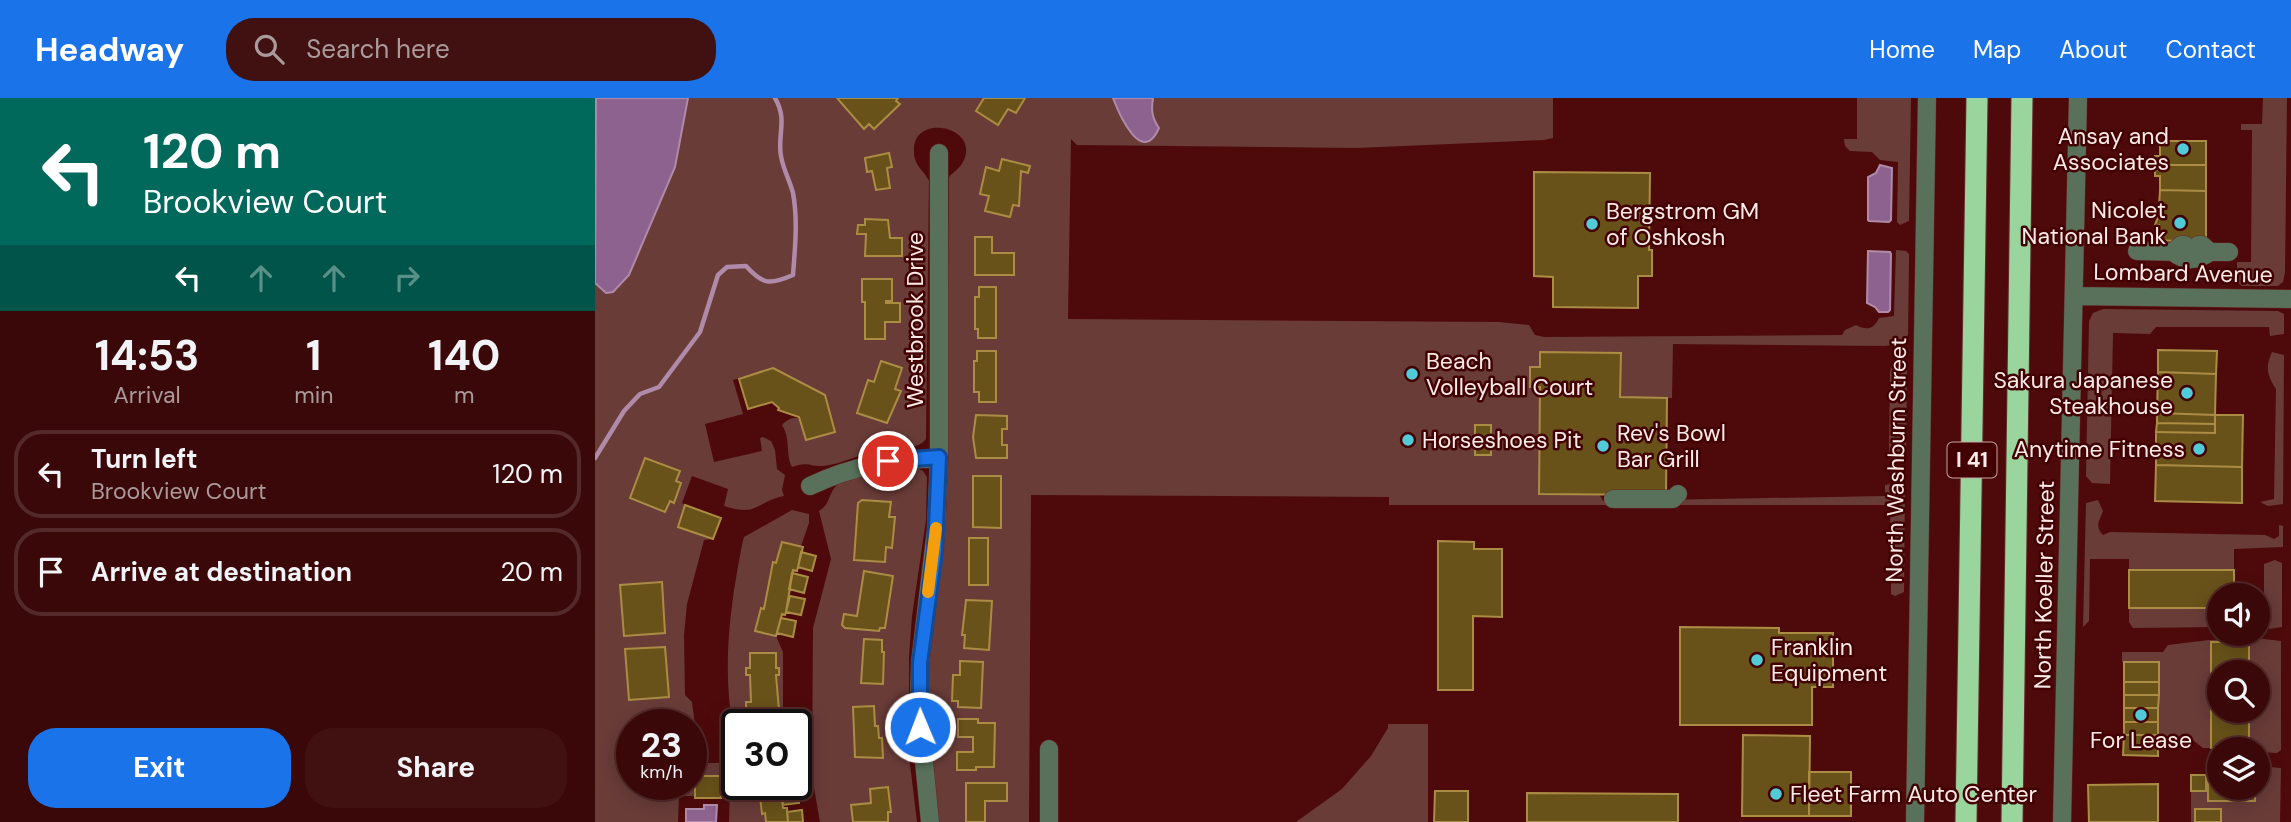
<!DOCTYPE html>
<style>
:root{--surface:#3a0808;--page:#411112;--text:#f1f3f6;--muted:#ab9a9c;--line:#542929;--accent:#1a73e8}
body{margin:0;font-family:"DM Sans",sans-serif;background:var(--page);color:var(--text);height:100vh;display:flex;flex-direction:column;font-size:26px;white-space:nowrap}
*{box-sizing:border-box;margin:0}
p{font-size:23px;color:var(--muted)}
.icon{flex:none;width:38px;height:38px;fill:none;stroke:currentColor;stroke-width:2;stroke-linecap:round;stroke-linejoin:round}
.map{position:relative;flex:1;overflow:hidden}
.sheet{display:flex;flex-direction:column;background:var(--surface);width:595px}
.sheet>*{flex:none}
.guide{background:#00695c;color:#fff;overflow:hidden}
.fabs{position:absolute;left:1612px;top:485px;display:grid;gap:14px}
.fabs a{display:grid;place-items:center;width:63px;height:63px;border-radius:50%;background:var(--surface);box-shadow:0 4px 18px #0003,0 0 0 2px var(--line);font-size:35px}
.speed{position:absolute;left:21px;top:611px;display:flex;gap:14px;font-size:35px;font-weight:700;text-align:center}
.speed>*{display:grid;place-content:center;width:91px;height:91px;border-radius:50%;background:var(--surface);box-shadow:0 4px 18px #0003,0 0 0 2px var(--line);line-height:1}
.speed small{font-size:18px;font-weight:400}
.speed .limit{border:4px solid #111;border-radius:10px;background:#fff;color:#111}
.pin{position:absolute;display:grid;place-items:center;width:60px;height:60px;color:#fff;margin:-30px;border:4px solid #fff;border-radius:50%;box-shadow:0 2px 7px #0007}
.me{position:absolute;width:77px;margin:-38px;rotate:359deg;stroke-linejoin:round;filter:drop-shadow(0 0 5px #0008)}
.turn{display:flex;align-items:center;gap:24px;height:147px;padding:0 28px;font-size:32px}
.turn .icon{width:91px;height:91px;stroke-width:2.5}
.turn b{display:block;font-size:49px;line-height:60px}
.lanes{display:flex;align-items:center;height:66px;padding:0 28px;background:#0003;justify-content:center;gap:35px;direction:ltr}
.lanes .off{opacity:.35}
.eta{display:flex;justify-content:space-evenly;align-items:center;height:119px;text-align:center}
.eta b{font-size:42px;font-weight:700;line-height:49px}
.primary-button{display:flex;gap:14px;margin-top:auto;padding:14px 28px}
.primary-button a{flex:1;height:80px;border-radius:28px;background:var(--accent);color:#fff;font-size:28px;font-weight:700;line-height:80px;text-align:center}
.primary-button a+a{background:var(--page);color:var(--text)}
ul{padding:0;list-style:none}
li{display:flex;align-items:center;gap:21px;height:88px;margin:0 14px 10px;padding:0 14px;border:4px solid var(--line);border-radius:28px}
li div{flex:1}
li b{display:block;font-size:26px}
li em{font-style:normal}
header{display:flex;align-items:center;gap:42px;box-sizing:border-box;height:98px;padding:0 35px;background:var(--accent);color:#fff}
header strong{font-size:33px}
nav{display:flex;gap:38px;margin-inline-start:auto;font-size:24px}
.search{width:490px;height:63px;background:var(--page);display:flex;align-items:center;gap:18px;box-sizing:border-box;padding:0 24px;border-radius:28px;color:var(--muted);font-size:26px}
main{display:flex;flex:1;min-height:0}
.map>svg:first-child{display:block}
.green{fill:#693c38;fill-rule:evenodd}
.water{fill:#8e628f;stroke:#af8ba9;stroke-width:2}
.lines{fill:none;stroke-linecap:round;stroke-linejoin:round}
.stream{stroke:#af8ba9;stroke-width:4.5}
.building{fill:#69521a;stroke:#ab8c44;stroke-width:2}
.minor-casing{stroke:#66292a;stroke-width:19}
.highway-casing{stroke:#66292a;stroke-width:23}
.minor{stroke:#59705a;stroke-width:18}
.highway{stroke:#99d59d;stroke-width:21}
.route-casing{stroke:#114b97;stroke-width:18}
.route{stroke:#1a73e8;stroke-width:12}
.slow{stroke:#f59e0b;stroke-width:12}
.poi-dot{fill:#52cbd9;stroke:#420002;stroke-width:2.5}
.labels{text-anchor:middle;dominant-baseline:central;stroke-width:5;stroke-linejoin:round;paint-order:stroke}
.shield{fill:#420002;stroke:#c4a4a2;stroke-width:2}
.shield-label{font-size:21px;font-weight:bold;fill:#fbeae7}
.poi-label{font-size:23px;fill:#fbeae7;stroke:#420002;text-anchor:start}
.street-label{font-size:23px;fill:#fbeae7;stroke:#420002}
</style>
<header>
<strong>Headway</strong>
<div class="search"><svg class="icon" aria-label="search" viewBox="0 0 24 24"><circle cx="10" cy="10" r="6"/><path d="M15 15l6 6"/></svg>Search here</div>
<nav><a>Home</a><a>Map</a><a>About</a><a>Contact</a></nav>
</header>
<main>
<section class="sheet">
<div class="guide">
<div class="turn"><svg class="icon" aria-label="left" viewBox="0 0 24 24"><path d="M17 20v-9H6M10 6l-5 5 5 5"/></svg><div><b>120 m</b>Brookview Court</div></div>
<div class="lanes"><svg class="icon" aria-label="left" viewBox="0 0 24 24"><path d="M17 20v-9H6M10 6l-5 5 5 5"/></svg><svg class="icon off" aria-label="ahead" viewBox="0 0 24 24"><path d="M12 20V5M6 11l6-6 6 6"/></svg><svg class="icon off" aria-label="ahead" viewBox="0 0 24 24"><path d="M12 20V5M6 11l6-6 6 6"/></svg><svg class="icon off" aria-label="right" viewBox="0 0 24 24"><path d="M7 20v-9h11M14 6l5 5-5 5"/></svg></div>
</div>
<div class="eta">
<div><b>14:53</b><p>Arrival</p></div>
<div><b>1</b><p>min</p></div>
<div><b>140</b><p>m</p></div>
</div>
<ul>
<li><svg class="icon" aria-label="left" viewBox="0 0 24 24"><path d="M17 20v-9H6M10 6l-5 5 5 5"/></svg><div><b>Turn left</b><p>Brookview Court</p></div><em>120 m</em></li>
<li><svg class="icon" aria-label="arrive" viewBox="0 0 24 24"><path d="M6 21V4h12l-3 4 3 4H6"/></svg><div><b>Arrive at destination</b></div><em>20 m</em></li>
</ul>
<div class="primary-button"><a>Exit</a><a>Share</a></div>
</section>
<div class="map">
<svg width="1696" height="724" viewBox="0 0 1696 724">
<rect width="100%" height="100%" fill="#4e0a0b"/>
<!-- green -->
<path class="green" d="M93 0H518L532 28 553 42 558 22 556 11 558 0H958V40L949 42 761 50 482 47 476 41 473 221 904 224 934 227 940 237 949 239 1247 237 1250 232 1261 227C1272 233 1279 231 1284 220L1299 218 1301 152 1311 153 1314 156V165L1313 237 1307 244 1291 248 1078 246 1077 300H1072L1025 299V255L946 254 945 269H935V289H945L1008 403 1290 398V387L1302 385 1310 387 1309 494 1300 498 1296 496 1295 407H794V399L436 397 434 724H343L333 637V577L336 531 351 416 354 79C359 74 366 69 369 62 384 27 316 15 319 54 319 68 329 72 334 83L331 341C322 353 302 349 289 351 269 354 247 366 229 368 214 369 214 363 197 369 190 355 196 341 187 327 202 310 223 329 240 333L230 297 178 270 138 282 148 316 110 326 119 364 167 353 165 340 168 339 176 343 180 352 182 371 190 377 187 392 189 398C160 404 164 419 129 408L133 391 97 378 87 405 90 407 83 429 118 441 109 442 92 506 89 537 90 597 97 604 105 665H136L135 646 142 641V686H166L167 689 164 690 167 715H170L171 724H134L135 682H126V678H101L100 698H84L83 724H0V185L11 195 80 69ZM79 614 85 626H96L98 656 96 686H37V626H51Z
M1262 0H1316L1314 123 1305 127 1302 124 1303 64 1285 62 1277 54 1255 53 1250 48 1249 41H1262Z
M1668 0H1692L1690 174 1688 184 1683 188H1647L1642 184V164H1656L1657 32H1646V26H1667Z
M1508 211 1683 213 1689 216V236L1675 238 1674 229H1561L1555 236 1518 235 1515 386 1497 385 1491 378 1494 223 1498 215Z
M1677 254 1689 257 1688 406 1673 408 1665 404 1679 401 1681 291C1672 277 1670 269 1677 254Z
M1307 266 1312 270 1311 360 1305 363 1298 362 1294 357 1295 273 1297 269Z
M322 370 328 373 332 379 331 422 317 518 314 558V658L322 724H225L217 678 218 530 236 461 224 413C236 406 233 395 242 387 254 375 304 371 322 370Z
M1503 402 1508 413C1505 422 1499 428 1508 437L1515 434 1670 437 1679 441 1684 438V427L1688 428V449L1639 451V472H1534V461H1495L1494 523 1488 529 1491 405Z
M197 412 214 416V425L206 448 187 444 181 465H178L169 510H166L160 533 181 538 188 554V626H142V632L138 630C127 568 135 509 147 447L149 439Z
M1680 462 1687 465V529L1674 531 1669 524V466Z
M1534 510H1624V529L1538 530 1534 524Z
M1669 541 1686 543V652L1682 655 1663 654 1662 651H1654V613L1662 612V574H1654V545H1616V650H1608L1594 639 1566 640 1563 637 1564 564H1527V554H1568L1573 547 1614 542Z
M793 626H833V724H701L747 691 776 658 793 630Z
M1624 668V690H1662L1663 668 1686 670 1685 724H1596V693H1611V673Z"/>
<!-- water -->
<path class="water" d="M1 0H93L80 69 34 177 18 194 11 195 0 185Z
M518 0H558C556 12 557 20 564 30 547 69 524 16 518 0Z
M1285 67 1297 70 1296 122 1294 124 1274 123 1273 122V79L1281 75Z
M1273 153 1295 154 1296 156 1295 212 1293 214H1284L1280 209 1272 205Z
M109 707H122L121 724H91V711H109Z"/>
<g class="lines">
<!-- stream -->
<path class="stream" d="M0 360 29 313 45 296 64 289 105 234 123 177 132 169 151 168C168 187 175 187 198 177 200 150 203 122 198 95 195 83 188 71 186 58 182 37 193 22 180 0"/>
</g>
<!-- building -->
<path class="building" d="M242 0H303L301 3 305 6 279 31 274 26 269 31Z
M389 0H430L421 15 413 11 403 27 381 13Z
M1565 43H1611V67H1565L1560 64V58H1565Z
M294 55 297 69 292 70 295 90 281 92 277 73 272 74 270 60Z
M407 61 435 68 433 75 426 73 424 108 418 107 415 119 390 113 394 98 385 96 391 69 404 73Z
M1565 67H1611V93L1565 92V78H1560V72H1562Z
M939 74 1055 75 1054 152H1057V178H1043V210L958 209V179L939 178Z
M1565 92 1611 93V145L1564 142V127H1560L1564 116 1559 113V108H1564Z
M270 121 293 122 295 140H307V158H270L271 136H262L263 127H270Z
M380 139H397V155H419V177H380Z
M267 181H297V203H291V205H305V224H290V241H270V204H267Z
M384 189H401V240H383V231H380V199H384Z
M1563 252 1622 253 1621 276 1563 274Z
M382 253H401V304H384V294H379V263H382Z
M945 254 1026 255 1025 299 1072 300 1071 397 944 396 945 289H935V269H945Z
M286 263 307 270 300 291 306 293 292 325 262 315 273 282 279 284Z
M178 270 230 297 240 334 211 342 204 319 183 312 184 310 177 304 153 311 144 281Z
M1563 274 1621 276 1620 317 1562 315Z
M1562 315 1620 317V326L1562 325Z
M381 317 412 318V331H407V347H412V360H381L378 339Z
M1620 317H1648L1647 369 1561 367V334L1620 335Z
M1562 325 1620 326V335L1561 334Z
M880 327H896V357H880Z
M50 360 85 373 81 383 86 385 79 405 75 403 70 414 35 400Z
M1561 367 1647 369V405L1560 403Z
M378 378H406V430L378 429Z
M267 402 296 404 294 419H300L297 450 291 449 290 464 259 462 263 405Z
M90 407 126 420 118 441 83 429Z
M374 440H393V487H374Z
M843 443 879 444V451H907V519L878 518V592H843Z
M187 444 208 449 202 473 198 472 191 514 190 517 187 516 181 538 160 533 166 510 169 511 178 464 181 465Z
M206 454 221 458 217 473 203 469Z
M1534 472H1639V497H1624V510H1534Z
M269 473 298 478 290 530H285L284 533 250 530 247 527 249 516 262 518Z
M197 475 213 479 209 495 194 491Z
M67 484 70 535 29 538 25 487Z
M195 498 210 501 206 517 191 514Z
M371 502 397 503 394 552 369 550 370 537H367Z
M186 520 201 523 198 539 182 535Z
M1085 529 1184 530V535H1238V589H1217V627H1085Z
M269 541 287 542V554H289L288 586 266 585Z
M1616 544H1654V574H1624V612H1654V651L1616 650Z
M70 549 74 599 34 602 30 551Z
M155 555H181V570H184V577H181L184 612 180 614 181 626H155L154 611H151V604H156L155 577H151V570H155Z
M365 563 388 564 386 610 363 609V603H357L358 577H365Z
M1529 564H1564V584H1529Z
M1529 584H1564V597H1529Z
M1529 597H1564L1563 610H1529Z
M279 608 280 628H283L284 640H287L288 660 260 659 258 609Z
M1529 610H1563V624H1529Z
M79 614 85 626H51Z
M363 621H383V625H400L399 669H381V672H362V654H378V639H363Z
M1529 624H1563V637H1529Z
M1148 637 1215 638 1214 718H1147Z
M1529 637H1563V658L1528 657Z
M1214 674H1256V718H1214Z
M1596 677H1611V693H1596Z
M1613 677H1624V690H1660V703H1613Z
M100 678H126V700H100Z
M371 685H412V703H390V724H371Z
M166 686H188L185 688 188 710H192L193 724H171L170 715 167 716 164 690 167 689Z
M1563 686V724H1494L1493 687Z
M202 689 204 705 188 707 186 691Z
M293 689 296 714H293V724H258L256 707 276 705 275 691Z
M840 693H873V724H839Z
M932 695 1083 696V724H932Z
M1600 711H1626V724H1600Z
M207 712 208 724H193L192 714Z"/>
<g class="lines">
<!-- minor casing -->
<g class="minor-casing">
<path id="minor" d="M1590 147H1586L1578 154C1590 164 1603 163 1615 154L1607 147H1603
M1542 153 1588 154
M1603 154H1634
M1479 198 1696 201
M215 388C262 366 293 363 344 360
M1018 401H1078L1083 396
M335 724 324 613 325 565 341 432 344 360V55
M454 724V651
M1320 724 1332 0
M1467 724 1483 0"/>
</g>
<!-- highway casing -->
<g class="highway-casing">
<path id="highway" d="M1371 724 1382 0
M1417 724 1427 0"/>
</g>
<!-- minor -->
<use href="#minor" class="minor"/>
<!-- highway -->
<use href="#highway" class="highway"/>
</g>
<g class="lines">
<!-- route casing -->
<g class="route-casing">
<path id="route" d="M293 363 344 359 340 453 325 565V629"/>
</g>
<!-- route -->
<use href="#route" class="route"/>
<!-- slow -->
<path class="slow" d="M333 494 341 430"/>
</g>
<!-- markers -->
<g class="poi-dot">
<circle cx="1588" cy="51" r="7"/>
<circle cx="1585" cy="125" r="7"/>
<circle cx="997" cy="126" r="7"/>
<circle cx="817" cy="276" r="7"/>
<circle cx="1592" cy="295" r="7"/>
<circle cx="813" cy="342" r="7"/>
<circle cx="1008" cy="348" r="7"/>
<circle cx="1604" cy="351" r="7"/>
<circle cx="1162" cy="562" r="7"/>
<circle cx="1546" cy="617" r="7"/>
<circle cx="1181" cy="696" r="7"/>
</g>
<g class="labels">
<!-- shield labels -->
<rect class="shield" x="1352.5" y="344.5" width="49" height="35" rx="5"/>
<g class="shield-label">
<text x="1377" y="362">I 41</text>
</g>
<!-- poi labels -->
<g class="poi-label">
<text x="1574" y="38" text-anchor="end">Ansay and<tspan x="1574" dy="26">Associates</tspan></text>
<text x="1571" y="112" text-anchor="end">Nicolet<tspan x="1571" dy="26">National Bank</tspan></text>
<text x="1011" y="113">Bergstrom GM<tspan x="1011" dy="26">of Oshkosh</tspan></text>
<text x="831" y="263">Beach<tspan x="831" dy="26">Volleyball Court</tspan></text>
<text x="1578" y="282" text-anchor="end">Sakura Japanese<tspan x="1578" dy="26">Steakhouse</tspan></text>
<text x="1022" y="335">Rev's Bowl<tspan x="1022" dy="26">Bar Grill</tspan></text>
<text x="827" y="342">Horseshoes Pit</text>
<text x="1590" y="351" text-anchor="end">Anytime Fitness</text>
<text x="1176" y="549">Franklin<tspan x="1176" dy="26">Equipment</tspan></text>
<text x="1546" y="642" text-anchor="middle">For Lease</text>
<text x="1195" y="696">Fleet Farm Auto Center</text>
</g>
<!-- street labels -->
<g class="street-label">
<text transform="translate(1588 175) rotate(1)">Lombard Avenue</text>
<text transform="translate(320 222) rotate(-90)">Westbrook Drive</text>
<text transform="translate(1301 362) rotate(-89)">North Washburn Street</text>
<text transform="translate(1449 487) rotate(-89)">North Koeller Street</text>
</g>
</g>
</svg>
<div class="fabs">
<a><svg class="icon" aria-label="sound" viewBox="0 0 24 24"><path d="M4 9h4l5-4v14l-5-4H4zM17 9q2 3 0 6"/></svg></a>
<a><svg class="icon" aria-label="search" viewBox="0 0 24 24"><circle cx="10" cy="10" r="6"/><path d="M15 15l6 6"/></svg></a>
<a><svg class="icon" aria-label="layers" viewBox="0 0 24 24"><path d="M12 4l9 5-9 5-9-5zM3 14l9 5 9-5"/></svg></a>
</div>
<div class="speed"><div>23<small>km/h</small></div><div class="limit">30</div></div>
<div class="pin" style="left:293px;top:363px;background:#d93025"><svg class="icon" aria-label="arrive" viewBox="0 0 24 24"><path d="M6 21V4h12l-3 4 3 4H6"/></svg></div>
<svg class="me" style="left:325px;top:629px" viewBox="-20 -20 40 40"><circle r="17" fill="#1a73e8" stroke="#fff" stroke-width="3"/><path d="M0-11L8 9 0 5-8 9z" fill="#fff"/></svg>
</div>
</main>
